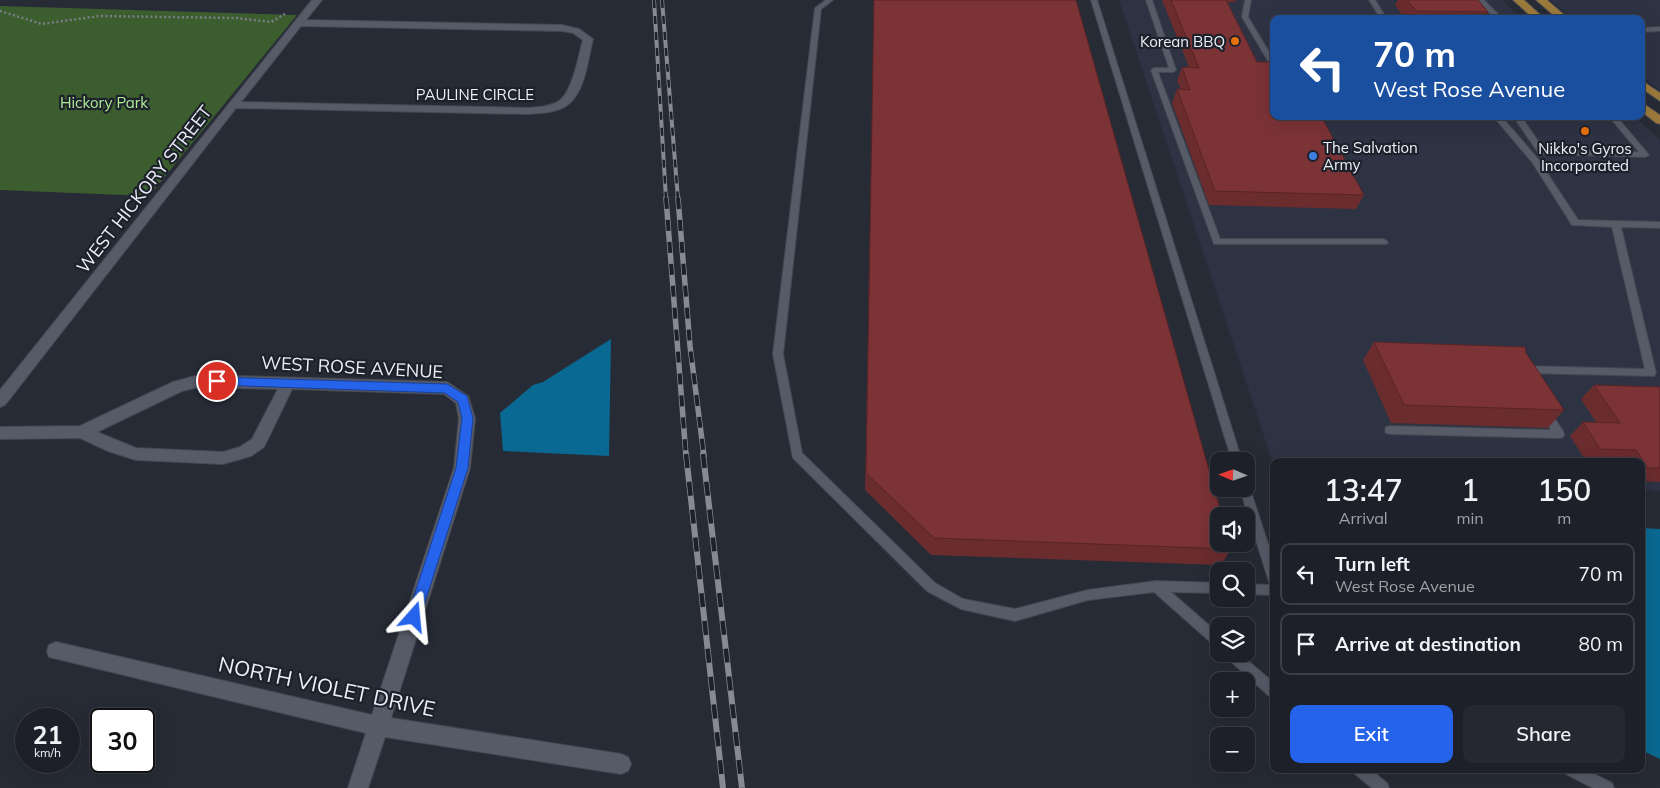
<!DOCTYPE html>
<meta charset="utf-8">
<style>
:root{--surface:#1d2028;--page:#252830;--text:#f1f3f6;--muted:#a0a3a8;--line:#3b3e45;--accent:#2563eb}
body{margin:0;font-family:Mulish,sans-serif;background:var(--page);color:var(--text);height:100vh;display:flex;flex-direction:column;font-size:19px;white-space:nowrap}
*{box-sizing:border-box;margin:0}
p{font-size:16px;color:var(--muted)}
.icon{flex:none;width:28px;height:28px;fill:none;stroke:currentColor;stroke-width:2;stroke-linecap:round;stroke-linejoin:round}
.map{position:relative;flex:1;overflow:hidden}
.panel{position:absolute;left:1270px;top:458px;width:375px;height:315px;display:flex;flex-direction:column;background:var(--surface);border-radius:10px;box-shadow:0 5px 20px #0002,0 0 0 1px var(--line)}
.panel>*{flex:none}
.hud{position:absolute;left:1270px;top:15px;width:375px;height:105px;border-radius:10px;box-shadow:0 5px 20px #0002,0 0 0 1px var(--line);background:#1a4fa0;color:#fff;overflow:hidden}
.needle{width:32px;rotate:272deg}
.controls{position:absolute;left:1210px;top:452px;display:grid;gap:10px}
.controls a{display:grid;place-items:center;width:45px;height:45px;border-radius:10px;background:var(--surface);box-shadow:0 5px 20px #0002,0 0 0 1px var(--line);font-size:25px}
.speed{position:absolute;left:15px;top:708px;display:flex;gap:10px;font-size:25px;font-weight:700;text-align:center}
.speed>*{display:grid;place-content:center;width:65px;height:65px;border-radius:50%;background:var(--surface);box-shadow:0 5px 20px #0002,0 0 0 1px var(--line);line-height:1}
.speed small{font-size:12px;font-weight:400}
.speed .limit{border:2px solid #111;border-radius:8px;background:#fff;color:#111}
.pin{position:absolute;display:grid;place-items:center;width:42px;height:42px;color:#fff;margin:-21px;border:2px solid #fff;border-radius:50%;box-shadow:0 1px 5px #0007}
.me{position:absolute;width:55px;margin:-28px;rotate:18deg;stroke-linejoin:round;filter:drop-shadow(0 0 4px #0008)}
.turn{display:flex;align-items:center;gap:18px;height:105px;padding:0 20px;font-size:22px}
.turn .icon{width:65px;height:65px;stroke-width:2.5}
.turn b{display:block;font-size:35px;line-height:42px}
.eta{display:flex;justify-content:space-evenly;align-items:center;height:85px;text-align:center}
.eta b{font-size:30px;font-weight:600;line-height:35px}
.cta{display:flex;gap:10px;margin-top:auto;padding:10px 20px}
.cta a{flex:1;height:58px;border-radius:10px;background:var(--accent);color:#fff;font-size:20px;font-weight:600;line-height:58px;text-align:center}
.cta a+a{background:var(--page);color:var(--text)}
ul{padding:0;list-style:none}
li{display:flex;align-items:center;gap:15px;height:62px;margin:0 10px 8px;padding:0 10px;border:2px solid var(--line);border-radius:10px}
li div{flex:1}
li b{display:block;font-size:19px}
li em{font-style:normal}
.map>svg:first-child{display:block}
.built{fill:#2e3344}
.green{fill:#3c5e2e}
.water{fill:#0a6992}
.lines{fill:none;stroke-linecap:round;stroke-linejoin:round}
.lane-casing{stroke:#454851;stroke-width:2}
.street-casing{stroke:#454851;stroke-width:2}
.primary-casing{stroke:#454851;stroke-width:2}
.path{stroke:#7a7d87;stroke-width:2.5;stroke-dasharray:2 2.5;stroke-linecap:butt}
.lane{fill:#575b68;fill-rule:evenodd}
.street{fill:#575b68;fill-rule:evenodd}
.primary{fill:#9b7a3c;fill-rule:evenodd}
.rail-far2-casing{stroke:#878a94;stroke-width:4}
.rail-far1-casing{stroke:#878a94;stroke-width:5.5}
.rail-casing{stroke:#878a94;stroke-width:6}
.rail-far2{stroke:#1d212c;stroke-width:2.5;stroke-dasharray:8;stroke-linecap:butt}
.rail-far1{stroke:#1d212c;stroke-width:4;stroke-dasharray:11;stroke-linecap:butt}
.rail{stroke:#1d212c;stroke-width:4.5;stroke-dasharray:14;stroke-linecap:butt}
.wall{fill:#6b2c2e}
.building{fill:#7c3336;stroke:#572426}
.route{fill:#2563eb;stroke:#184099}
.food-dot{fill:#e8710a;stroke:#1d212c;stroke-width:2}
.shop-dot{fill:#3f7fe0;stroke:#1d212c;stroke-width:2}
.labels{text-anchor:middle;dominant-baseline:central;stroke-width:4.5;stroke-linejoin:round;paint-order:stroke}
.far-poi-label{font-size:15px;fill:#edeff7;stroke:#1d212c;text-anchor:end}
.far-street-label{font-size:15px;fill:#edeff7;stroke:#1d212c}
.far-park-label{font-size:15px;fill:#aeec95;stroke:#1d212c}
.street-label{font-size:18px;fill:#edeff7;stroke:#1d212c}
.near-street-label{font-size:21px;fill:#edeff7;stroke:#1d212c}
</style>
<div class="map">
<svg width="1660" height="788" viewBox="0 0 1660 788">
<rect width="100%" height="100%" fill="#272b36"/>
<!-- built -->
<path class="built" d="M1119 0H1502L1523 19H1274V116H1634L1660 140V491L1641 490V461H1274V466Z
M1550 0H1660V91L1641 75V19H1573Z"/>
<!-- green -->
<path class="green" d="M0 6 297 15 149 196 0 190Z"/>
<!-- water -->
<path class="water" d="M611 339 609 456 503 451 500 413 533 385 543 382Z
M1641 528 1660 529V759L1641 750Z"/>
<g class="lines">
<!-- lane casing -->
<g class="lane-casing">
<path id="lane" d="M826 0H833L821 9 783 354 802 453 935 583 963 599 1015 609 1088 590 1156 581 1219 583V593L1171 592 1219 634V648L1215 646 1154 592 1088 600 1015 621 961 609 927 591 793 458 773 354 815 8Z
M1091 0H1097L1242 461H1232Z
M1146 0H1152L1176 70 1173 72H1158L1220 239H1384L1388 242 1387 244H1214L1151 70 1154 68H1169Z
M1245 0H1251L1248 17 1274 60V68L1271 66 1242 17Z
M1369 0H1375L1387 19H1381Z
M1477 0H1484L1503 19H1496Z
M1660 27V31L1641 32V28Z
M1493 116H1501L1538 159 1578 220 1660 222V228L1621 227 1656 373 1654 376 1521 373 1519 370 1524 366 1645 369 1612 227 1572 225 1532 162Z
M1513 116H1521L1544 150 1639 152 1611 119 1531 118 1527 116H1616L1649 155 1645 157 1539 154Z
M1545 409 1549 410 1563 431 1564 434 1563 437 1559 438 1390 434 1386 433 1385 430 1386 427 1390 426 1551 430 1540 413 1541 410Z
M1246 485 1250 489 1274 562V595L1246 594V584L1270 585 1240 489H1246Z
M1225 654H1240L1274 683V698L1269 696 1227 658Z
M1353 769H1370L1387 783 1389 788H1372L1355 774Z
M1564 769H1584L1612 783 1614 788H1593L1566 774Z"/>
</g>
<!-- street casing -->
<g class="street-casing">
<path id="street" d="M312 0H322L306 20 562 25 579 29 593 39C588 59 585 94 566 106 556 113 540 113 528 114L236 108 5 405 0 407V390ZM301 26 562 31 573 33 583 40C578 57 573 91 559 101 550 107 538 107 528 108L241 102Z
M199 375 447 382 468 396 475 418 470 468 391 718 621 754 628 757 631 764 628 771 621 774 385 737 368 788H348L366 733 49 657 47 651 49 645 56 642 372 715 454 468 459 418 456 403 444 394 292 389 264 447 251 456 223 464 136 460 108 451 80 438 0 439V427L80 426 173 382ZM199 387 278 389 252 439 240 447 223 452 136 448 97 432 182 391Z"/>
</g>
<!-- primary casing -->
<g class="primary-casing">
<path id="primary" d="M1513 0H1524L1545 19H1534Z
M1536 0H1547L1569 19H1558Z
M1641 80 1660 93V101L1641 88Z
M1641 102 1660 115V124L1656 123 1641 111Z"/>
</g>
<!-- path -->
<path class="path" d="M0 11 42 24 99 16 237 18 271 22 285 14"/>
<!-- lane -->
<use href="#lane" class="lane"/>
<!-- street -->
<use href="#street" class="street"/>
<!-- primary -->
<use href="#primary" class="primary"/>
<!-- rail-far2 casing -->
<g class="rail-far2-casing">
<path id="rail-far2" d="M654 0 666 199
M662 0 678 199"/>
</g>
<!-- rail-far1 casing -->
<g class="rail-far1-casing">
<path id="rail-far1" d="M666 198 686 456
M678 198 690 346 704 456"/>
</g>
<!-- rail casing -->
<g class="rail-casing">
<path id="rail" d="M686 454 723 788
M703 454 742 788"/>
</g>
<!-- rail-far2 -->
<use href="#rail-far2" class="rail-far2"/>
<!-- rail-far1 -->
<use href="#rail-far1" class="rail-far1"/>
<!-- rail -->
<use href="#rail" class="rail"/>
</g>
<!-- wall -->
<path class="wall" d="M874 0 1231 549 1221 565 931 555 865 490Z
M1162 0H1236L1235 2H1227L1257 62 1364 195 1356 209 1209 205 1172 103 1177 89H1181L1177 81 1182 67H1189Z
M1398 0H1478L1488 12 1485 19H1405L1395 5Z
M1374 342 1526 353 1564 410 1548 428 1391 423 1363 360Z
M1594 385 1660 387V482L1641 481V461H1586L1570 436 1583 422H1596L1581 399Z"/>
<!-- building -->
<path class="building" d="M874 0H1076L1222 516H1219V544H1229L1231 549 934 538 866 473Z
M1171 0H1226L1257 62H1274V116H1321L1364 195 1215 191 1177 89 1190 90 1182 67 1199 68Z
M1407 0H1478L1488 12 1416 11Z
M1374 342 1525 347 1526 353 1564 410 1404 405Z
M1594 385 1660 387V468H1648L1636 450 1600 449 1583 422 1620 423Z"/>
<!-- route -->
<path class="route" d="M217 377 447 384 467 396 473 418 468 468 419 621 414 623 409 621 407 617 456 468 462 418 458 402 445 393 217 385 211 381Z"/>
<!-- markers -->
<g class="food-dot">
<circle cx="1235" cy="41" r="5"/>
<circle cx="1585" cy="131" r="5"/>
</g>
<circle class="shop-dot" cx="1313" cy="156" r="5"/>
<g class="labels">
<!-- far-poi labels -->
<g class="far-poi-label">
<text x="1225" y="41">Korean BBQ</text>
<text x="1323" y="147" text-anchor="start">The Salvation<tspan x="1323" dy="17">Army</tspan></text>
<text x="1585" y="148" text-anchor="middle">Nikko's Gyros<tspan x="1585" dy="17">Incorporated</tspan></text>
</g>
<!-- far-street labels -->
<g class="far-street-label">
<text x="475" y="94">PAULINE CIRCLE</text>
</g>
<!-- far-park labels -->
<g class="far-park-label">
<text x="104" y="102">Hickory Park</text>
</g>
<!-- street labels -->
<g class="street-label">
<text transform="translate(144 189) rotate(-52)">WEST HICKORY STREET</text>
<text transform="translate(352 367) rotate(3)">WEST ROSE AVENUE</text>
</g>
<!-- near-street labels -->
<g class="near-street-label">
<text transform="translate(327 686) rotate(12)">NORTH VIOLET DRIVE</text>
</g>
</g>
</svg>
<div class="controls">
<a><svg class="needle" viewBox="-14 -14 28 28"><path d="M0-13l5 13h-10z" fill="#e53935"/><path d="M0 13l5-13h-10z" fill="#a0a3a8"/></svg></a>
<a><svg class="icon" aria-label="sound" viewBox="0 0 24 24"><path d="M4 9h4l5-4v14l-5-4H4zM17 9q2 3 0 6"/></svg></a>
<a><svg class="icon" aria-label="search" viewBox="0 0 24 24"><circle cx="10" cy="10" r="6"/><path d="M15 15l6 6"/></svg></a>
<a><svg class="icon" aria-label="layers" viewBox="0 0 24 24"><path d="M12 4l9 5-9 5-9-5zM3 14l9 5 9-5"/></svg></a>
<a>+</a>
<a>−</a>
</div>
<div class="speed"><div>21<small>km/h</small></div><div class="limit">30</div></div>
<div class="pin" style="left:217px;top:381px;background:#d93025"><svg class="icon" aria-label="arrive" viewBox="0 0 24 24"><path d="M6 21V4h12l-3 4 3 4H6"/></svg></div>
<svg class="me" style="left:414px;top:617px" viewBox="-20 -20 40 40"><path d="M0-17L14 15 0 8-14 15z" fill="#2563eb" stroke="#fff" stroke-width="4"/></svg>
<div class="hud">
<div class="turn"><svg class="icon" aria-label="left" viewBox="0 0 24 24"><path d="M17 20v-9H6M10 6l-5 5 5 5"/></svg><div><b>70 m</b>West Rose Avenue</div></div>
</div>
<section class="panel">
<div class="eta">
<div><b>13:47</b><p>Arrival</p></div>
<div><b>1</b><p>min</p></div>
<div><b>150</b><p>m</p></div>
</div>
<ul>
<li><svg class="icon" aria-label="left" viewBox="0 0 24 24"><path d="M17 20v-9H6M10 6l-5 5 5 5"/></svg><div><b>Turn left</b><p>West Rose Avenue</p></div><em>70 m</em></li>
<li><svg class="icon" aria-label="arrive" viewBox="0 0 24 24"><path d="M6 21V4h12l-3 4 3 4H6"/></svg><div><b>Arrive at destination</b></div><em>80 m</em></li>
</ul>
<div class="cta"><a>Exit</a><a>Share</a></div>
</section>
</div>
